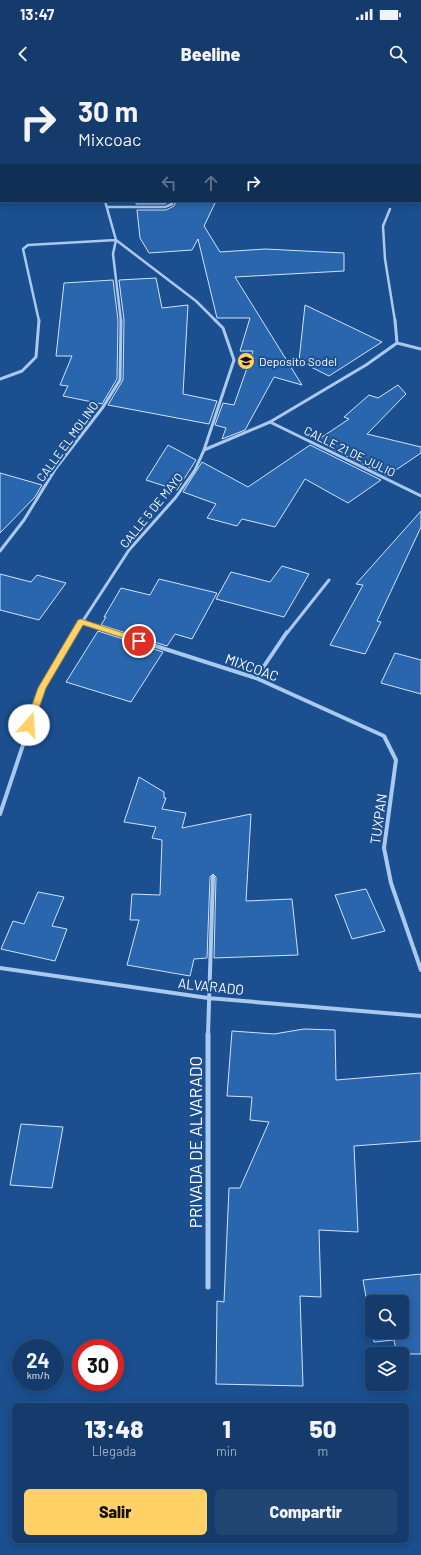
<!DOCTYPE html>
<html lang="es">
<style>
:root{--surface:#143b6b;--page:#214673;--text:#f1f3f6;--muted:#9dadc1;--line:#33557e;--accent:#ffd166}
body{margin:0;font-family:Barlow,sans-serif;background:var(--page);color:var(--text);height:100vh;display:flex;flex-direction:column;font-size:15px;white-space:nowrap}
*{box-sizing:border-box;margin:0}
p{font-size:13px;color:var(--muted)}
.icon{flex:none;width:22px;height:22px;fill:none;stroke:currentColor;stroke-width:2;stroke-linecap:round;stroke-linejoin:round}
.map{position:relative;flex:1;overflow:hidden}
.side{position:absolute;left:12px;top:1323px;width:397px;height:140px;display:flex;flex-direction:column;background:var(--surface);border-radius:6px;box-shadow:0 2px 10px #0003,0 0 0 1px var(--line)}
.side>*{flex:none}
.banner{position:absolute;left:0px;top:0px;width:421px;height:122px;box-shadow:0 2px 10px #0003,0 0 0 1px var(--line);background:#143b6b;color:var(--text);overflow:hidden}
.fabs{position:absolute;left:365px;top:1215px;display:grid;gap:8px}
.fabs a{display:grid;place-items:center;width:44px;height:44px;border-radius:6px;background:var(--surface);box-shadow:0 2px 10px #0003,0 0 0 1px var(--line);font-size:20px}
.speed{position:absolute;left:12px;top:1259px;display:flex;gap:8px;font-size:20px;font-weight:700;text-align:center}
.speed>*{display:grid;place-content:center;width:52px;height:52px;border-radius:50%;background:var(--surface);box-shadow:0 2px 10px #0003,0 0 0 1px var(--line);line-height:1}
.speed small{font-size:10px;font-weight:400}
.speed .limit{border:6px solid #d22;background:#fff;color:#111}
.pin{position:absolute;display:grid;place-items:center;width:34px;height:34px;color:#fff;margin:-17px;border:2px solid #fff;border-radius:50%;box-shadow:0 1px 4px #0007}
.me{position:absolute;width:44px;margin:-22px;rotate:19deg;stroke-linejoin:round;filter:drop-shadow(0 0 3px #0008)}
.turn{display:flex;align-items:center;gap:14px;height:84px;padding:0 12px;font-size:18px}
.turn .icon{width:52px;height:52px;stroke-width:2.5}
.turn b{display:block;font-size:28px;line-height:34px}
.lanes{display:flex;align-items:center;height:38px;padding:0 12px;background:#0003;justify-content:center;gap:20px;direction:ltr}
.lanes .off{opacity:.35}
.eta{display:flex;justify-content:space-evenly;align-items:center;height:68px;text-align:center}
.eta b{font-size:24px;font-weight:800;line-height:28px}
.action{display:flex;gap:8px;margin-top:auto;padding:8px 12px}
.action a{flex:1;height:46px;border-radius:6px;background:var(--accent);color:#111;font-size:16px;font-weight:800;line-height:46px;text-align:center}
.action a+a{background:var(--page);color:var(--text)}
.status{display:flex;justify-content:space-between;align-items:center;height:28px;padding:0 20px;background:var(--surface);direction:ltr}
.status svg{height:11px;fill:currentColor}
header{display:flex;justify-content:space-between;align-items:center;height:52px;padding:0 12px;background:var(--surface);font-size:18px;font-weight:800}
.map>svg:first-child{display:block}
.building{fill:#2a66ad;stroke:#cfe3fa;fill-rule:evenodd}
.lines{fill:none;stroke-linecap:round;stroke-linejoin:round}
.minor-far3{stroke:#a9c9ee;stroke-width:2.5}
.minor-far2{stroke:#a9c9ee;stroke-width:3}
.minor-far1{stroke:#a9c9ee;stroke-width:4}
.minor{stroke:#a9c9ee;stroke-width:5}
.route{fill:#ffd166;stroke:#a68842}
.labels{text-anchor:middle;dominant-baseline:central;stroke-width:4;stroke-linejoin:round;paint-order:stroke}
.far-poi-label{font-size:12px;fill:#fff;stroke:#1b4f8f;text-anchor:start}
.far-street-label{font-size:12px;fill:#fff;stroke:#1b4f8f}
.street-label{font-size:14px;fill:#fff;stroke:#1b4f8f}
.near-street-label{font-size:17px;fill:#fff;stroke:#1b4f8f}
</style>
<div class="status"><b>13:47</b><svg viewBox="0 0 49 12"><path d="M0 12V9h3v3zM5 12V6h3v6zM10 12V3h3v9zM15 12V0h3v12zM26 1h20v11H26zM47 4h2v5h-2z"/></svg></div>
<header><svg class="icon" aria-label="back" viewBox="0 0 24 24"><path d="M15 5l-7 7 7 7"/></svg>Beeline<svg class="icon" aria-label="search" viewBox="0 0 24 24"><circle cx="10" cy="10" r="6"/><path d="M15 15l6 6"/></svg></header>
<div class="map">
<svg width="421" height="1475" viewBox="0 0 421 1475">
<rect width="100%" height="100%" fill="#1b4f8f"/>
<!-- building -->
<path class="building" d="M136 121H170L164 124H136Z
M176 121H216L204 146 220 172 265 169 344 173V191L235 197 302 305 274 297 245 350 222 359 226 348 215 345 223 323 234 325 253 271H240L250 238H217L198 159 192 170 149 173 140 158 137 130H166L174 126Z
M156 198 162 228 188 225 183 314 217 321 209 344 108 325 123 300 124 240 119 200Z
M113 200 118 240 117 299 102 324 63 316 68 306 60 305 72 276H56L64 203Z
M305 225 382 262 329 296 299 281Z
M398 305 406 314 367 354 421 367V373L387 396 316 361 349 339 344 337 369 315 378 318Z
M168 365 196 380 177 410 146 400Z
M310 365 381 400 348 423 305 399 275 447 242 439 237 446 207 438 216 424 183 412 202 382 248 407Z
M0 393 42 405 35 417 0 453Z
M421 431V447L377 541 381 542 365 574 330 565 363 505 356 504Z
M282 486 309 494 284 537 216 519 231 492 270 502Z
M0 494 31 502 37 495 66 503 39 540 0 530Z
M159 499 217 513 192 559 175 554 167 566 101 545 106 537H104L121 508 150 515Z
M98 551 163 572 131 622 66 602Z
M395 573 421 580V614L381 603Z
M139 697 164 712V718H166L162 729 186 733 182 748 251 734 246 821 292 819 298 875 214 878 216 797 213 794 210 797 207 878 194 879 190 896 127 885 139 840H130L132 814 160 815 162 760 152 758 156 747 124 742Z
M366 809 385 851 352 859 335 815Z
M38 812 64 817 52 846 67 849 55 881 1 869 13 841 24 844Z
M304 949 335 950 336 1000 421 993V1061L354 1066 358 1152 319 1150 321 1217 300 1216 303 1306 216 1304 217 1221 224 1222 229 1108H240L269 1042 250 1040 252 1017 227 1016 232 951 274 954Z
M21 1044 63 1047 52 1108 10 1105Z
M421 1194V1274H397L394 1260 374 1262 363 1200ZM372 1222H402V1252H372Z"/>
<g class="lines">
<!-- minor-far3 -->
<path class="minor-far3" d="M99 0 109 1
M105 121 116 160 196 221 216 241
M107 127H165L172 124 173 121
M390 129 383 146 385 179 395 241
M39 241 23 169 28 165 116 160 113 174 121 241"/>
<!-- minor-far2 -->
<path class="minor-far2" d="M395 240 397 263
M0 299 22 291 36 277 39 240
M270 342 421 416
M204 370 270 342 366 285 397 263 421 269
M0 471 24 440 56 388 103 327 120 300 121 240
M81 542 115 553
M75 553 129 470 176 417 195 390 204 370 234 280 223 248 215 240
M287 553 329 500"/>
<!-- minor-far1 -->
<path class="minor-far1" d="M112 552 256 598 384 656 396 680 384 768 391 803 421 890
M256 598 287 552
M0 734 42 608 75 552
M0 888 208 918 421 936
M208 955 213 797"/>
<!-- minor -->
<path class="minor" d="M208 954V1207"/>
</g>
<!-- route -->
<path class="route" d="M81 539 142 559 143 561 139 563 83 545 46 608 33 645 32 647H26L25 645 38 608 78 540Z"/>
<!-- icons -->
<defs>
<g id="school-disc" transform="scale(0.9)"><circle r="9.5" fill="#ffd166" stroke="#1b4f8f"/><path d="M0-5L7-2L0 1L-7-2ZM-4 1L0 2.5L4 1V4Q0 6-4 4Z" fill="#111"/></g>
</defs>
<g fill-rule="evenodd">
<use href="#school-disc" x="246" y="281"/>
</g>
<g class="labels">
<!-- far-poi labels -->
<g class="far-poi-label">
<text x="259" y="281">Deposito Sodel</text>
</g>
<!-- far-street labels -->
<g class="far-street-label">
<text transform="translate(67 361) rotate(-54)">CALLE EL MOLINO</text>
<text transform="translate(350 371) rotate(26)">CALLE 21 DE JULIO</text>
<text transform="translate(151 430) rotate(-51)">CALLE 5 DE MAYO</text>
</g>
<!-- street labels -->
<g class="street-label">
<text transform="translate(252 587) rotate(20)">MIXCOAC</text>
<text transform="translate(378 739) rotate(-82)">TUXPAN</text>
<text transform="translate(211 906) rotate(6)">ALVARADO</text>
</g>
<!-- near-street labels -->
<g class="near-street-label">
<text transform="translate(195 1062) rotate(-90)">PRIVADA DE ALVARADO</text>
</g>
</g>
</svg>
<div class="fabs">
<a><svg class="icon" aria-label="search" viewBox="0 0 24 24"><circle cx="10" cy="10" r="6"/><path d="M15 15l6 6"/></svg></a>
<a><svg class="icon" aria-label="layers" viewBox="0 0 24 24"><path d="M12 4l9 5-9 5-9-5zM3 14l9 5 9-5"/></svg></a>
</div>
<div class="speed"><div>24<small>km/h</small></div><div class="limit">30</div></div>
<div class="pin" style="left:139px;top:561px;background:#d93025"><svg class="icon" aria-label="arrive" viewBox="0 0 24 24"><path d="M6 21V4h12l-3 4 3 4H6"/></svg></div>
<svg class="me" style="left:29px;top:645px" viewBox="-20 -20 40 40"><circle r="19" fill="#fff"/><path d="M0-13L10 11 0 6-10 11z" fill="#ffd166"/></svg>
<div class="banner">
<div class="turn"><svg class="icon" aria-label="right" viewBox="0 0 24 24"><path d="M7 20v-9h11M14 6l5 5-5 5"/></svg><div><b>30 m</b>Mixcoac</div></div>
<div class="lanes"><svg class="icon off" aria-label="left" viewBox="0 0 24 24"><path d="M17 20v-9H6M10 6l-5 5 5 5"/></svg><svg class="icon off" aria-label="ahead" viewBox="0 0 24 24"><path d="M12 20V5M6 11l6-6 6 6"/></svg><svg class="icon" aria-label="right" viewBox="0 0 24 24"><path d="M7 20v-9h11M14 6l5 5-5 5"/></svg></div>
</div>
<section class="side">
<div class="eta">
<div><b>13:48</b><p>Llegada</p></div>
<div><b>1</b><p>min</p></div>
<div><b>50</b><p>m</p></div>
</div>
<div class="action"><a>Salir</a><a>Compartir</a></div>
</section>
</div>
